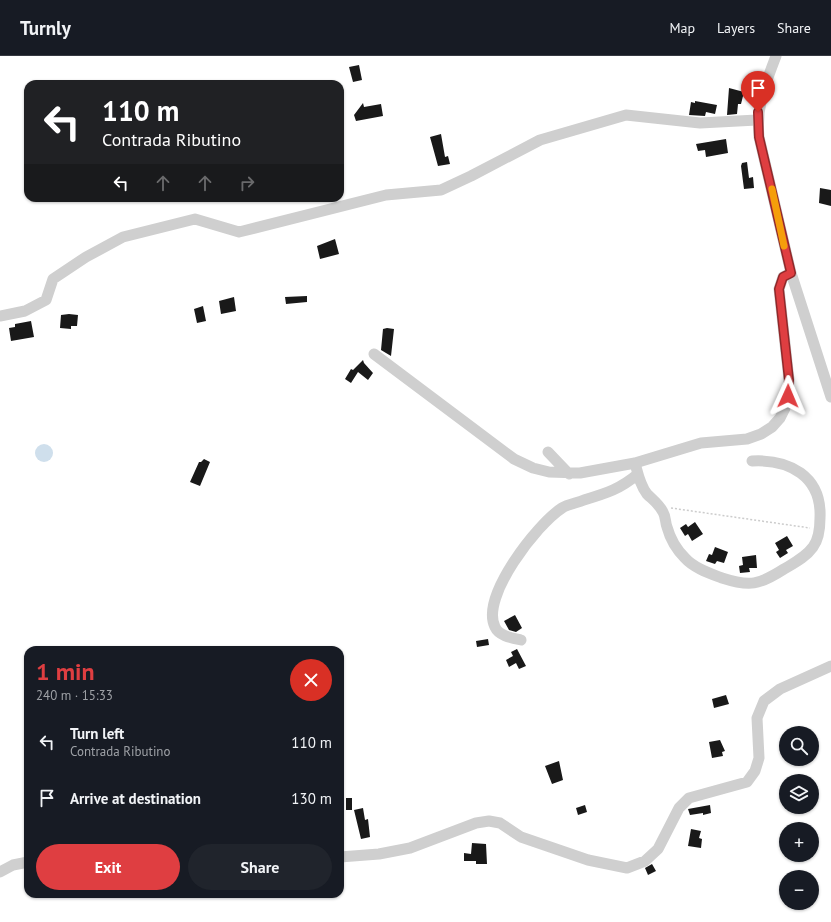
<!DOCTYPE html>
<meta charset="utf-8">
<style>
:root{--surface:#171b24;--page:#20242c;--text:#f1f3f6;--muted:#9ea1a6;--line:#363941;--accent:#df3e41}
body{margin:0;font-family:"PT Sans",sans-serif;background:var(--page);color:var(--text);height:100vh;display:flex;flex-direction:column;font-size:15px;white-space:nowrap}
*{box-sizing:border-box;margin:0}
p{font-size:13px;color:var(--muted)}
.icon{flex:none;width:22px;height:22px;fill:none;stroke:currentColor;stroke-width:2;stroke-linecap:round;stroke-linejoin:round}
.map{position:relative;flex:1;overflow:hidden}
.side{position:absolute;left:24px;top:590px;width:320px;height:252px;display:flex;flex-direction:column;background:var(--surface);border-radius:12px;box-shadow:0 1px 3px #0004}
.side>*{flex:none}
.banner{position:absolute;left:24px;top:24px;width:320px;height:122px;border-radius:12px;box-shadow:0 1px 3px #0004;background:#202124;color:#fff;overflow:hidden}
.fabs{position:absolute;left:779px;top:670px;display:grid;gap:8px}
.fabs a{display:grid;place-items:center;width:40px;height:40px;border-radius:50%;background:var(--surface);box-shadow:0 1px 3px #0004;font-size:20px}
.pin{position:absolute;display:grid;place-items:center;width:34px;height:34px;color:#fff;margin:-41px -17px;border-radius:50% 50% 50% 0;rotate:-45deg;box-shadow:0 0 4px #0007}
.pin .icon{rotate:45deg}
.me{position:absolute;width:44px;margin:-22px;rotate:1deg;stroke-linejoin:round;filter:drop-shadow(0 0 3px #0008)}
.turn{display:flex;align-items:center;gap:14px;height:84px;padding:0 12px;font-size:18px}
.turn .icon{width:52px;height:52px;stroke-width:2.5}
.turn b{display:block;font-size:28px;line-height:34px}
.lanes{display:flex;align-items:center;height:38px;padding:0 12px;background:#0003;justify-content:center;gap:20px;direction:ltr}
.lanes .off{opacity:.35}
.round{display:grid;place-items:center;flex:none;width:42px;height:42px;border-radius:21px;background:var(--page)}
.head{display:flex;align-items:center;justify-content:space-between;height:68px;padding:0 12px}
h1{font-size:24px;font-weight:600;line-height:30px;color:var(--accent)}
.action{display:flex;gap:8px;margin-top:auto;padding:8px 12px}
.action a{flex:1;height:46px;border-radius:24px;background:var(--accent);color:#fff;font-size:16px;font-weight:600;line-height:46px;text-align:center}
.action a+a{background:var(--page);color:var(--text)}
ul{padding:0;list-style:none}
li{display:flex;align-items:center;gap:12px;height:56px;padding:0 12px}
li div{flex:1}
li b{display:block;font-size:15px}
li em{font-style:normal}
header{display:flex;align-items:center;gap:24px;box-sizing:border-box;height:56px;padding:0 20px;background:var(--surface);border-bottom:1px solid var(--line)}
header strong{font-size:19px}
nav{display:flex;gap:22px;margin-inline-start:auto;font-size:14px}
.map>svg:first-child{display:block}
.water{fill:#cfdfec}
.building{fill:#191919}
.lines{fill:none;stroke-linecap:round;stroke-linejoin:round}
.path{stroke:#ccc;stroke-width:1.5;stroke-dasharray:2 2;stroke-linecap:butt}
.minor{stroke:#cfcfcf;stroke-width:11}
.route-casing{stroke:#91282a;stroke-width:10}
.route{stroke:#df3e41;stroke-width:7}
.slow{stroke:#f59e0b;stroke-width:7}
</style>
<header>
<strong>Turnly</strong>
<nav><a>Map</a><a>Layers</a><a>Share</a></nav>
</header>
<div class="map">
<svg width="831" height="866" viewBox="0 0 831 866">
<rect width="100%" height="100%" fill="#fff"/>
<!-- water -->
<path class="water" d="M35 397a9 9 0 1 1 18 0a9 9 0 1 1-18 0Z"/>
<!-- building -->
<path class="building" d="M359 9 362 24 353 26 349 11Z
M729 32 744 36 741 48H738L737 58 727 59Z
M695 45 717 49 715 58 706 56 705 60 689 59 691 46 695 47Z
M363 47 364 51 381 48 383 60 356 65 354 59Z
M441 78 445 101 448 100 450 108 438 110 430 81Z
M726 83 728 97 706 101 705 94 698 95 696 88Z
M747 106 749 122 753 121 754 132 744 133 741 110 742 107Z
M820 132 831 134V150L819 147Z
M335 183 339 198 320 203 317 190Z
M307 240V246L286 248 285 241Z
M234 241 236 255 221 258 219 245Z
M203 250 206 265 197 267 194 253Z
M69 258 78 259 77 270H71V273L60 272 61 259Z
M31 265 34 281 11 285 9 272 15 271V268Z
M387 272 394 273 391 300 381 294 383 273Z
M363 304 364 307 373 317 368 324 358 316 351 327 345 323 351 313 353 314Z
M204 403 210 406 200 430 190 426 199 406H201Z
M695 466 703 478 692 485 688 478 685 480 680 472 686 468 688 471Z
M787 480 793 490 786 494 788 497 780 502 776 496 779 494 775 487Z
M715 491 728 496 724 507 717 505 715 508 706 505 709 498 712 499Z
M756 499 757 512H749L750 516 740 517 739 510 743 509 742 501Z
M515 559 522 572 516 576 509 574 504 565Z
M488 583 489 589 477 591 476 585Z
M517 593 526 610 519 613 516 607 509 611 506 604 513 600 511 596Z
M726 639 729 648 714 652 712 643Z
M720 684 725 695 722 696 723 700 712 702 709 686Z
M559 705 563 724 552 728 545 710Z
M346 742H352V754H346Z
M585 749 587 756 578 759 576 752Z
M710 749 711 757 703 759V757L690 759 688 753Z
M363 752 365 764 368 763 370 781 361 783 354 754Z
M691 773 701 775 699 782 702 783 701 792 688 790Z
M472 787 486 788 487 808H476V805H464V797L471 798Z
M652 808 656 815 648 819 645 812Z"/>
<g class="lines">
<!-- path -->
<path class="path" d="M671 452 810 472"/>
<!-- minor -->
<path class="minor" d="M776 0C765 29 756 50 759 81L791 217 831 341
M0 260 25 255 46 244 53 223 86 201 123 181 195 163 239 176 386 139 441 134 471 120 540 84 626 59 700 67 757 64
M374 298 514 403 533 412 549 416 580 417 635 407 701 387 747 383 761 378 772 371 780 362 785 352 788 340 789 324 779 233 783 221 791 217
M548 396 569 418
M635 407C638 418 640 429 647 438 653 444 659 448 663 456 666 461 665 466 667 471 670 482 677 494 685 502 694 512 709 517 722 522 750 531 759 529 784 513 794 507 806 501 813 491 819 483 820 472 820 462 822 420 789 403 752 405
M521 584C512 582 499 580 495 571 480 541 537 468 562 452 568 448 577 447 584 444 607 437 620 433 638 418
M340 801 379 798 410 792 476 767 489 765 500 767 521 781 588 804 627 812 645 805 658 793 679 752 689 742 747 726 755 715 759 702 757 662 764 645 780 633 831 610
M0 816 13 809 28 806"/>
</g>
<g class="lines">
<!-- route casing -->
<g class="route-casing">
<path id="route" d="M758 56 759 81 791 217 783 221 779 233 789 324 788 340"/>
</g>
<!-- route -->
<use href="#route" class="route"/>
<!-- slow -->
<path class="slow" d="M772 133 784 190"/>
</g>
</svg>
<div class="fabs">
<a><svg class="icon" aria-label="search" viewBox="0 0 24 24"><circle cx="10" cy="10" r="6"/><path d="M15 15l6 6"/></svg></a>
<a><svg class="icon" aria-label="layers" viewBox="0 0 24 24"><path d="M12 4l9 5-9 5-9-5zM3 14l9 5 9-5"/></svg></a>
<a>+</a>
<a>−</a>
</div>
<div class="pin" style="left:758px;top:56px;background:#d93025"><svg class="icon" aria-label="arrive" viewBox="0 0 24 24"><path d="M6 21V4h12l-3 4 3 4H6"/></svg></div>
<svg class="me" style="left:788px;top:340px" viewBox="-20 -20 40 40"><path d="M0-17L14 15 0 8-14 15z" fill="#df3e41" stroke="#fff" stroke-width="4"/></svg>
<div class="banner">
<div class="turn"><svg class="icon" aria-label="left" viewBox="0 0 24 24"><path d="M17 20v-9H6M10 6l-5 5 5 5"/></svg><div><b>110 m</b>Contrada Ributino</div></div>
<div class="lanes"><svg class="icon" aria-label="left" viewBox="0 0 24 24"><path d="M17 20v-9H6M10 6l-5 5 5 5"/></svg><svg class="icon off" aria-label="ahead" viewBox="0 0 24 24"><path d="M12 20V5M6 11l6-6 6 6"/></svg><svg class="icon off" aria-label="ahead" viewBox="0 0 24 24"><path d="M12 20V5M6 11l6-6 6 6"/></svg><svg class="icon off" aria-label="right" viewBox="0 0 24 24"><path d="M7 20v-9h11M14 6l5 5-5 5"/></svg></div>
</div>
<section class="side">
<div class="head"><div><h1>1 min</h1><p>240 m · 15:33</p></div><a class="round" style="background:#d93025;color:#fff"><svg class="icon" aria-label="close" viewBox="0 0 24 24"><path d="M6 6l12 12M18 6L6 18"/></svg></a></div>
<ul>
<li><svg class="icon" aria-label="left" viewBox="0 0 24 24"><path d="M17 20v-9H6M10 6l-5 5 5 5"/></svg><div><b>Turn left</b><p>Contrada Ributino</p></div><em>110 m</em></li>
<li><svg class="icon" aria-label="arrive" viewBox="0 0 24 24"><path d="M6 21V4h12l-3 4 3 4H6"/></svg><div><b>Arrive at destination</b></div><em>130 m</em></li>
</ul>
<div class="action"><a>Exit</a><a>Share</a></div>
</section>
</div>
